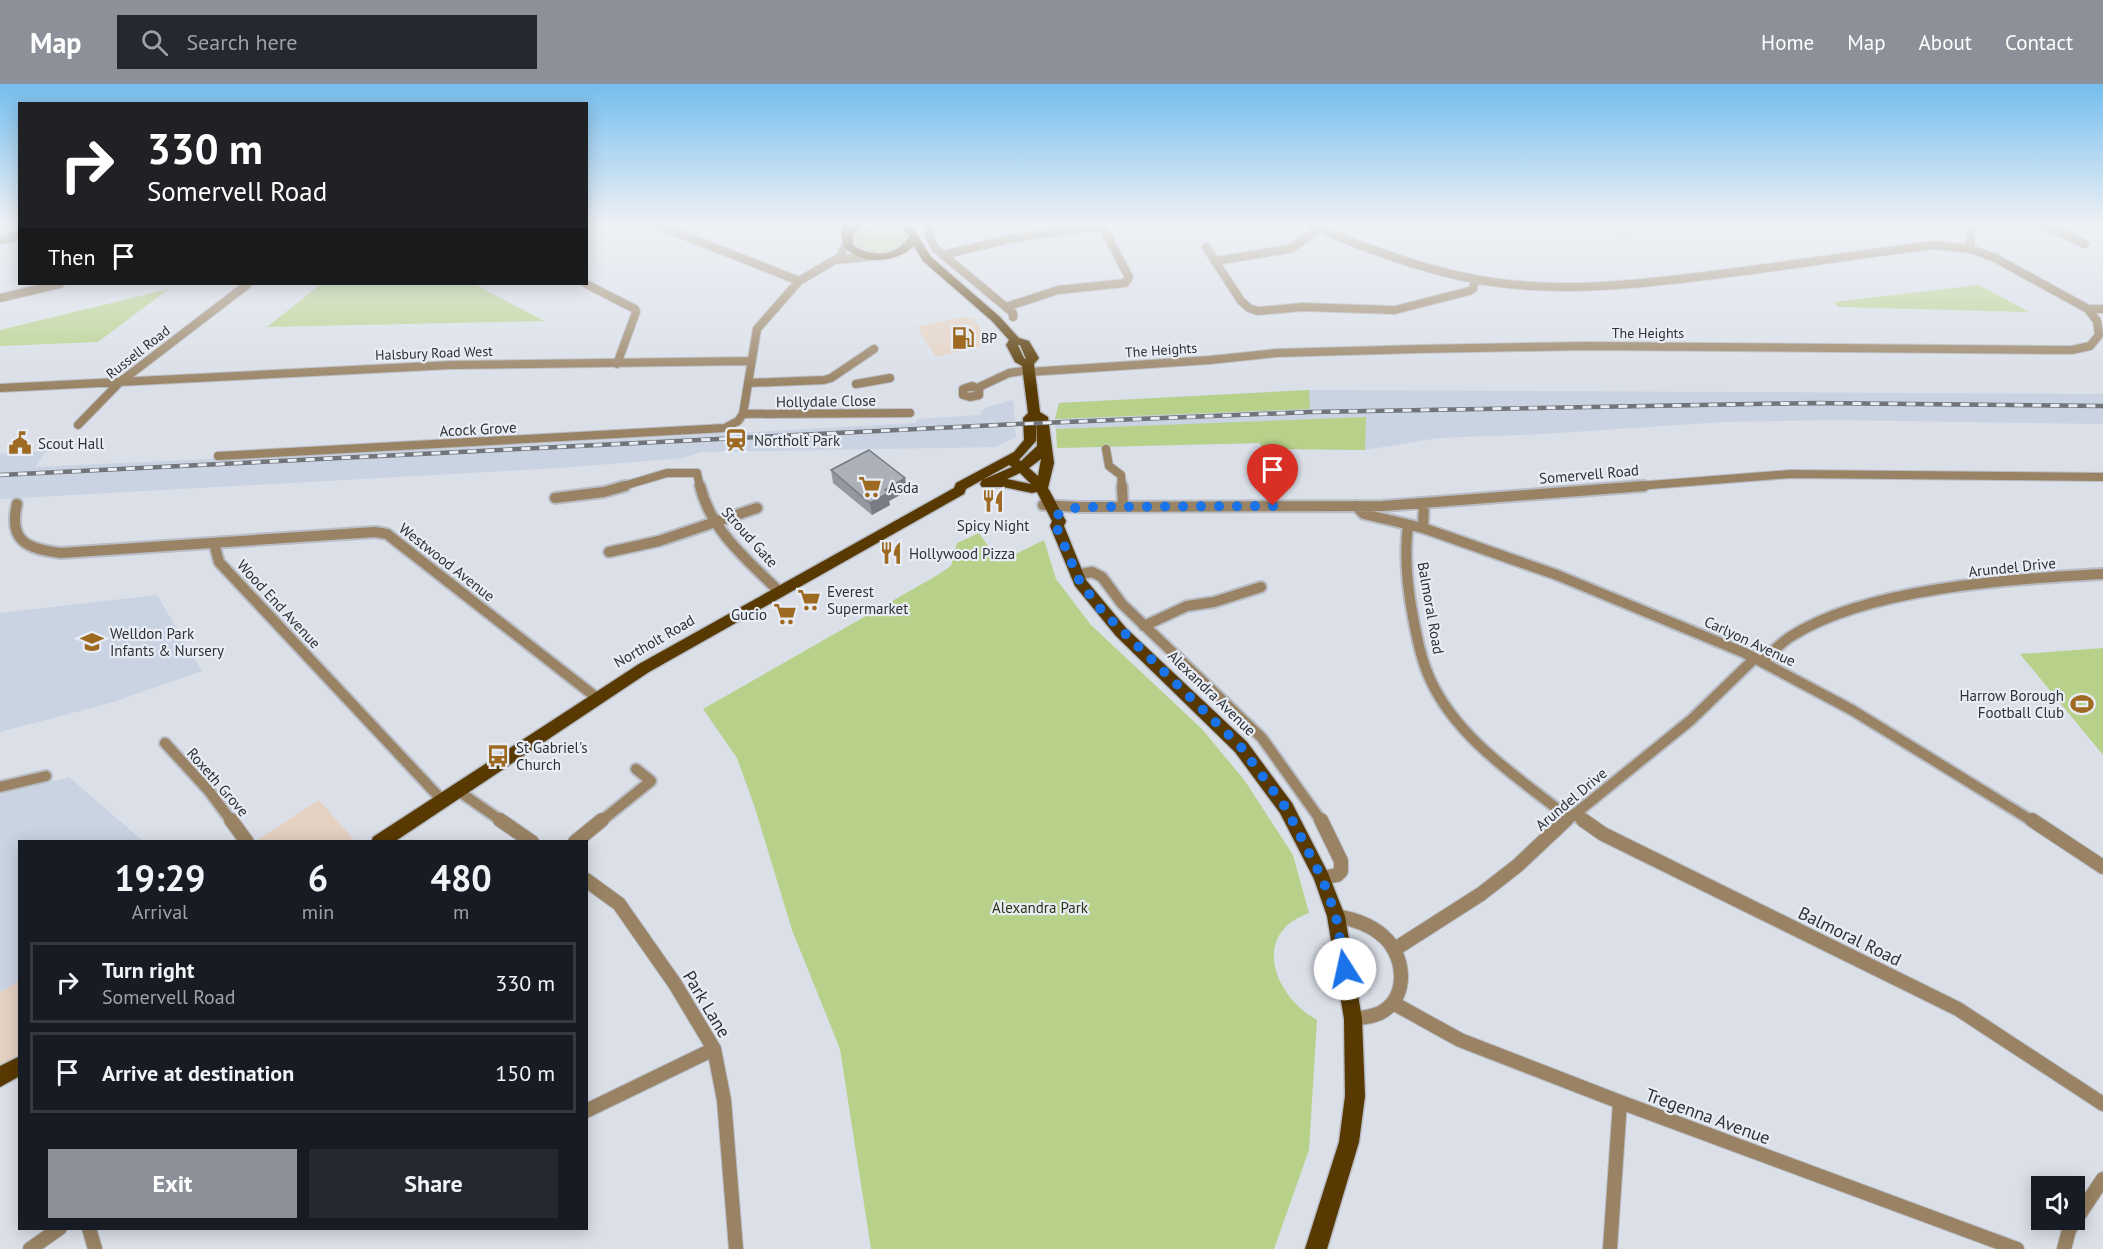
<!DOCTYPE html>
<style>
:root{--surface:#171b24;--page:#242831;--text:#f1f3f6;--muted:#9ea1a6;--line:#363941;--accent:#8c9099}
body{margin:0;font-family:"PT Sans",sans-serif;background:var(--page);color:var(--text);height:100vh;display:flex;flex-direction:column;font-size:22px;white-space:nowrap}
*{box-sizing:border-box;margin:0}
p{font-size:20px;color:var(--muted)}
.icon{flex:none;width:33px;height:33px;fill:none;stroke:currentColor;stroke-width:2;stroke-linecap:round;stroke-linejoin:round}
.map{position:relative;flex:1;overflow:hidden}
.drawer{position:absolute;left:18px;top:756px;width:570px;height:390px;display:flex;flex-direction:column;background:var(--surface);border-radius:0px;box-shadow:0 3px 15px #0003}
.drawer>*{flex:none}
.banner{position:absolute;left:18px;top:18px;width:570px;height:183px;border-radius:0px;box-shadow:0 3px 15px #0003;background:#202124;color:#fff;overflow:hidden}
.tools{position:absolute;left:2031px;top:1092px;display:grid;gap:12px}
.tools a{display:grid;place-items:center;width:54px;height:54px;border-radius:0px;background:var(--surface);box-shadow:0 3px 15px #0003;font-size:30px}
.pin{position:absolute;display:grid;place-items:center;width:51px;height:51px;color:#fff;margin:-62px -26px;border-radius:50% 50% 50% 0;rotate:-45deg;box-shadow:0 0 6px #0007}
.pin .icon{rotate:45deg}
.me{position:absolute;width:66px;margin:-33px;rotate:350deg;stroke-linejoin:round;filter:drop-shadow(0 0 4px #0008)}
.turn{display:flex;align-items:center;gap:21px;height:126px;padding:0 30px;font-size:27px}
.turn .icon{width:78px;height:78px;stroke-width:2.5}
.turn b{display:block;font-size:42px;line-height:51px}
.then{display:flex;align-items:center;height:57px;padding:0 30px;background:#0003;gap:12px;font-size:22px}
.eta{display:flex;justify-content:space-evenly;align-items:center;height:102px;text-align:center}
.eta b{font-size:36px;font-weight:800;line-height:42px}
.action{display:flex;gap:12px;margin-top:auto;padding:12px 30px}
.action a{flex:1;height:69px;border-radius:0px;background:var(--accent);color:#fff;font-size:24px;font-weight:800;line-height:69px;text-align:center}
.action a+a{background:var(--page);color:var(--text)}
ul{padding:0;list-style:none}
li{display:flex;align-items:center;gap:18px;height:81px;margin:0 12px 9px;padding:0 18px;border:3px solid var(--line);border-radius:0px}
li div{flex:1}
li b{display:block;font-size:22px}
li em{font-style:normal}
header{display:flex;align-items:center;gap:36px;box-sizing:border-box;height:84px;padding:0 30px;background:var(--accent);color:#fff}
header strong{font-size:28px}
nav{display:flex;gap:33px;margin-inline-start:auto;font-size:21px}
.search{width:420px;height:54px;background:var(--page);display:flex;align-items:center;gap:15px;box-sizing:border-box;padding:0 21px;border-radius:0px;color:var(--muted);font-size:22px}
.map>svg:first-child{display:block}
.commercial{fill:#e5d1c2}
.built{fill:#cad3e1}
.green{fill:#b7d18b}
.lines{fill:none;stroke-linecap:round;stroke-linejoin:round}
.street-far2-casing{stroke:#b8bcc4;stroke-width:10}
.street-far1-casing{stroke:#b8bcc4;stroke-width:14}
.street-casing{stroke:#b8bcc4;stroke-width:16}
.primary-casing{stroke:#b8bcc4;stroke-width:3}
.street-far2{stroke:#998364;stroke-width:8}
.street-far1{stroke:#998364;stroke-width:10}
.street{stroke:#998364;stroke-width:14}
.primary{fill:#583902;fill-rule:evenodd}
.rail-casing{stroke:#717479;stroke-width:4.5}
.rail{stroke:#e7ecf5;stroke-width:3;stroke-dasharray:9;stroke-linecap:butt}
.wall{fill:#94989f}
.shaded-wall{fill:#787c82}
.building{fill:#acb1b9;stroke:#787c82;stroke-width:1.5}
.route{stroke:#1a73e8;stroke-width:10;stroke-dasharray:0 18}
.labels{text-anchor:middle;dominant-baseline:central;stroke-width:4.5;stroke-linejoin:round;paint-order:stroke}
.far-street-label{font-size:14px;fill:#2f3134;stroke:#e7ecf5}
.far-poi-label{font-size:14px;fill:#2f3134;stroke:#e7ecf5;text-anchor:start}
.street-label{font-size:15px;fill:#2f3134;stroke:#e7ecf5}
.poi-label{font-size:15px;fill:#2f3134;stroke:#e7ecf5;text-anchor:start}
.park-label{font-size:15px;fill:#2a3512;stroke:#e7ecf5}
.near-street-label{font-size:18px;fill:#2f3134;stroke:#e7ecf5}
</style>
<header>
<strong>Map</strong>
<div class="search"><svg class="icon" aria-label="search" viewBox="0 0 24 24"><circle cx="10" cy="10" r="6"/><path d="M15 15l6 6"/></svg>Search here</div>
<nav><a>Home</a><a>Map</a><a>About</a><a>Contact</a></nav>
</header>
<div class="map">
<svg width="2103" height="1165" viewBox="0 0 2103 1165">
<rect width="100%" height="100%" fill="#dadfe8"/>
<!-- commercial -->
<path class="commercial" d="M963 233 974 235 990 260 936 273 917 243Z
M319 716 355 757H256Z
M19 897V985L0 988V908Z"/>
<!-- built -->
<path class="built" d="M1309 306 2103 310V340L1833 336 1723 338 1543 350 1438 354 1365 366 1262 365 1260 359 1057 364 1055 335 1059 319Z
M1013 316 1016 353 996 363 701 368 684 374 559 384 0 415V370L46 367 35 383 501 362 915 339 918 335 980 331 984 324Z
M157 511 202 587 110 619 0 648V529Z
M69 693 143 757 20 758 19 897 0 908V711Z"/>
<!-- green -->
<path class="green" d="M871 141H894L907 149C912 173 865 174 853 160V152L860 145Z
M1448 141H1650L1641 148 1624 154 1618 150H1486Z
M321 200H474L544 237 267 243Z
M1979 201 2029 228 1838 223 1834 218Z
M169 205 98 258 0 262V246Z
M1309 306 1310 325 1055 335 1059 319Z
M1366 333 1365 366 1262 365 1260 359 1057 364 1056 345Z
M979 449 999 478 1044 456 1056 495 1091 541 1202 645 1245 697 1293 771 1309 829C1250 850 1274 912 1317 936L1309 1066 1274 1165H871L840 965 792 846 755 724 737 674 703 625 936 492 951 482 957 459Z
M2103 564V671L2020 570Z"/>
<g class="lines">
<!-- street-far2 casing -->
<g class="street-far2-casing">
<path id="street-far2" d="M658 141 799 197
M929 141V151L935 164 1013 229V233
M1310 141C1363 163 1417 184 1474 195 1553 210 1634 201 1713 191 1787 182 1860 170 1934 161L1970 165 1971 141
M2044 141 2085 160
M0 156 20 152
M1206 163 1241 217 1249 224 1258 227 1302 223 1395 226 1469 207 1473 205 1475 195
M943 171 1009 155 1095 142 1104 146 1129 193 1125 199 1058 206 1006 223
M836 176 874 172
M1215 177 1290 165 1320 145
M586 200 635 225 636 228 617 280
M0 214 60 200
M2088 225H2103
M1029 288 1210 276 1276 269 1419 265 1587 262 2072 266 2090 262 2099 251 2097 237 2088 225 1995 174 1970 165
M748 299 824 296 831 294 874 265
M856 300 890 294
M972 302 979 305V311L970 313 963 311V305Z
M0 304 451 281 750 277
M977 304 1009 289 1029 286
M743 330 910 329
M78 341 120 298 248 200
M1106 365 1109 382 1121 391 1122 403
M218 372 725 344 738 337 743 330 757 245 799 197 840 173 846 159
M620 403 667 389H697L700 403
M1625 403 1791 390 2103 393"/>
</g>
<!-- street-far1 casing -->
<g class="street-far1-casing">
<path id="street-far1" d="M700 402C711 447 748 477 780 508
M1122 402 1123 422
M555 414 604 408 625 402
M17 420C8 458 28 465 61 469L375 448 387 450 597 614
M1043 421 1078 423 1383 422 1644 402
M1356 422 1364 430 1423 444 1557 491 1745 569 1852 626 2034 738
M1408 441C1404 472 1407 502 1413 533 1417 554 1421 575 1430 595 1457 655 1519 694 1569 734
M1423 444 1424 419
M214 459 219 478 442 716
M609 468 659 457 757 424
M1076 491 1092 488 1102 493 1122 520 1262 654 1322 738
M1144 542 1187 522 1214 518 1261 503
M1762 577C1771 569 1780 560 1790 553 1867 503 2013 495 2103 490
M165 659 209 707 232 738
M0 703 46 692
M457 706 503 738
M1574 730 1585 738
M600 738 651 697 636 685
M1565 738 1691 636 1755 574"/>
</g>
<!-- street casing -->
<g class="street-casing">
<path id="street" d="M231 736 247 758
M500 736 532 758
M1321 736 1341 777V787L1337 791 1322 794
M1583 736 1603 750 1958 925 2103 1020
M2032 736 2103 783
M575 758 602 736
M586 796 619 820 675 900 714 965 724 1016 736 1165
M1336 832C1353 835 1370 840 1383 852 1404 870 1409 909 1385 926 1376 933 1364 933 1353 935
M1395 865 1481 810 1517 782 1566 736
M1393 919 1460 956 1620 1018 2017 1165
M586 1027 714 965
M89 1144 95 1165
M30 1165 60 1144
M1610 1165 1620 1018
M2064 1165 2069 1146 2103 1095"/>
</g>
<!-- primary casing -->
<g class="primary-casing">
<path id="primary" d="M841 141H865L853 150V161C871 174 898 173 909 152L900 141H911L931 173 1000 233 1019 254 1029 257 1039 274 1034 280 1040 328 1048 333 1054 379 1048 404 1066 437 1064 442 1086 496 1126 544 1247 658 1292 719 1328 789 1345 832 1362 935 1365 1012 1359 1058 1327 1165H1305L1339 1058 1345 1012 1344 935 1327 832 1314 795 1280 729 1235 668 1116 552 1075 502 1050 442 1052 437 1037 408 1032 409 1003 403H982L980 400 982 396 1012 383 1009 381 966 405 964 410 649 588 394 758H371L373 753 639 580 954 404 956 399 1014 368 1024 356 1023 334 1028 329 1022 282 1015 278 1006 261 1009 256 992 237 923 177 914 162C895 180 861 181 843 162ZM1018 261H1020L1026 275 1024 274ZM1036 335 1037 362 1021 377 1019 376 1036 357ZM1041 375 1038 392 1029 384ZM1020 389 1031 400 1007 395Z
M20 972V992L0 1003V982Z"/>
</g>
<!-- street-far2 -->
<use href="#street-far2" class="street-far2"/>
<!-- street-far1 -->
<use href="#street-far1" class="street-far1"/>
<!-- street -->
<use href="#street" class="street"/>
<!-- primary -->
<use href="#primary" class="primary"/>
<!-- rail casing -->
<g class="rail-casing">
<path id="rail" d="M0 391 1017 340 1310 328 1815 319 2103 322"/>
</g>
<!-- rail -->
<use href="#rail" class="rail"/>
</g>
<!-- wall -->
<path class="wall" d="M831 386 907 407 889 417 890 421 872 431 833 399Z"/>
<!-- shaded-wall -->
<path class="shaded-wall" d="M905 394 907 407 889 417 890 421 872 431 870 419 885 406Z"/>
<!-- building -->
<path class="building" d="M869 366 905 394 885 406 888 409 870 419 831 386Z"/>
<!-- sky -->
<linearGradient id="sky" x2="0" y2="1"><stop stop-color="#75bdee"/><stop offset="0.46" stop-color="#eef1f5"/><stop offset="1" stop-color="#eef1f5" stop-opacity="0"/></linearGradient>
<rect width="2103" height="304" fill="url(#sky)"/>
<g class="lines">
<!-- route -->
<path class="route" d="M1273 422 1078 423 1057 431 1059 437 1056 442 1080 498 1102 527 1241 663 1286 724 1322 794 1336 832 1345 885"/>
</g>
<!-- icons -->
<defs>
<g id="fuel-bare" transform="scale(1.8)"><path d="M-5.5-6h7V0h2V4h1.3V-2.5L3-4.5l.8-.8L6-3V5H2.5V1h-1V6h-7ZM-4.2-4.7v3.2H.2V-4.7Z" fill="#9e6a21" stroke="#e7ecf5" stroke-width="2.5" paint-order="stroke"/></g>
<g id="station-bare" transform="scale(1.8)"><path d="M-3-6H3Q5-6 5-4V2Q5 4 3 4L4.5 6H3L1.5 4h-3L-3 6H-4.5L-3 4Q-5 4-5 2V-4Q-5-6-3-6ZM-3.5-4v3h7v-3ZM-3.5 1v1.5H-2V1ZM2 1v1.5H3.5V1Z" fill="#9e6a21" stroke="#e7ecf5" stroke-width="2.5" paint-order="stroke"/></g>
<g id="civic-bare" transform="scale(1.8)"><path d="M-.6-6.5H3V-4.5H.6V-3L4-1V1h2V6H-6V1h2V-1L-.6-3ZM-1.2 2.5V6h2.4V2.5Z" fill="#9e6a21" stroke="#e7ecf5" stroke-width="2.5" paint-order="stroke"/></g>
<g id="supermarket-bare" transform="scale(1.8)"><path d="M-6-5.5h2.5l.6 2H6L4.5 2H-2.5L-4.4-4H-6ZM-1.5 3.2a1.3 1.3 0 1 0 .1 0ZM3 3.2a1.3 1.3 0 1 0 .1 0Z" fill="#9e6a21" stroke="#e7ecf5" stroke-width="2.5" paint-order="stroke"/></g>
<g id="restaurant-bare" transform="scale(1.8)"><path d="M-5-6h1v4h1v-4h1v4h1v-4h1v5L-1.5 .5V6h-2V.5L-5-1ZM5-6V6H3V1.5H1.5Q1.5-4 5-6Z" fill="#9e6a21" stroke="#e7ecf5" stroke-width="2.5" paint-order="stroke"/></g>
<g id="school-bare" transform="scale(1.8)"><path d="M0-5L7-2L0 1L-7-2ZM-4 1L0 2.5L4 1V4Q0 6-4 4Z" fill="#9e6a21" stroke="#e7ecf5" stroke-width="2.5" paint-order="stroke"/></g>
<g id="stadium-bare" transform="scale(1.8)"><path d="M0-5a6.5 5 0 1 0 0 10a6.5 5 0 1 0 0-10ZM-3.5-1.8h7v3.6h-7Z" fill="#9e6a21" stroke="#e7ecf5" stroke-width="2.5" paint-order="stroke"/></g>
<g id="bus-bare" transform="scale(1.8)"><path d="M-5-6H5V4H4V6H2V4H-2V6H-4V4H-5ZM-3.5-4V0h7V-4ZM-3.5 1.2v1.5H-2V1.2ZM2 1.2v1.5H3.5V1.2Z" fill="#9e6a21" stroke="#e7ecf5" stroke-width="2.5" paint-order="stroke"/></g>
</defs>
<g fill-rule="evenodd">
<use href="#fuel-bare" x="963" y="254"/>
<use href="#station-bare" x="736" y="356"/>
<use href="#civic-bare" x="20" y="359"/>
<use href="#supermarket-bare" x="870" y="403"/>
<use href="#restaurant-bare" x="993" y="417"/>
<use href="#restaurant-bare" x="891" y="469"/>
<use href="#supermarket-bare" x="809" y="516"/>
<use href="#supermarket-bare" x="785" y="530"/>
<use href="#school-bare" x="92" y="558"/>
<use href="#stadium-bare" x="2082" y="620"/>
<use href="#bus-bare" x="498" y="672"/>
</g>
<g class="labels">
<!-- far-street labels -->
<g class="far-street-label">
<text x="1648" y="249">The Heights</text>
<text transform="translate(1161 266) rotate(-4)">The Heights</text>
<text transform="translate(138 268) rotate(-38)">Russell Road</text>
<text transform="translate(434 269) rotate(-2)">Halsbury Road West</text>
</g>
<!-- far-poi labels -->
<g class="far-poi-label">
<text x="981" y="254">BP</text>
</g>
<!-- street labels -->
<g class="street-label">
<text transform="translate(826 317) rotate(-1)">Hollydale Close</text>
<text transform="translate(478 345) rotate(-3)">Acock Grove</text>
<text transform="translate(1589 390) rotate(-5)">Somervell Road</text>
<text transform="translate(750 453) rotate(48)">Stroud Gate</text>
<text transform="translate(447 478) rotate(38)">Westwood Avenue</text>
<text transform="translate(2012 483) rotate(-6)">Arundel Drive</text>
<text transform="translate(279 520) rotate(47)">Wood End Avenue</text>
<text transform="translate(1431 524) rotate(80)">Balmoral Road</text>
<text transform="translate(654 557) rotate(-30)">Northolt Road</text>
<text transform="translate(1750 557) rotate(25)">Carlyon Avenue</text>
<text transform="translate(1212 609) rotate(44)">Alexandra Avenue</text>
<text transform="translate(218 698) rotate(49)">Roxeth Grove</text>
<text transform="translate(1571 715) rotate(-40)">Arundel Drive</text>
</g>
<!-- poi labels -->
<g class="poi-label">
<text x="754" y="356">Northolt Park</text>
<text x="38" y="359">Scout Hall</text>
<text x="888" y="403">Asda</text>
<text x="993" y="441" text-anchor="middle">Spicy Night</text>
<text x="909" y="469">Hollywood Pizza</text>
<text x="827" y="507">Everest<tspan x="827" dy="17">Supermarket</tspan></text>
<text x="767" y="530" text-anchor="end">Gucio</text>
<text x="110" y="549">Welldon Park<tspan x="110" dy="17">Infants &amp; Nursery</tspan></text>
<text x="2064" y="611" text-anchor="end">Harrow Borough<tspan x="2064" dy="17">Football Club</tspan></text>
<text x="516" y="663">St Gabriel's<tspan x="516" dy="17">Church</tspan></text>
</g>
<!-- park labels -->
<g class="park-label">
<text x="1040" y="823">Alexandra Park</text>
</g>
<!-- near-street labels -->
<g class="near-street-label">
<text transform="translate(1850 852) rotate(26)">Balmoral Road</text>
<text transform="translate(707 920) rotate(59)">Park Lane</text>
<text transform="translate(1708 1032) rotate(20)">Tregenna Avenue</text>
</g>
</g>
</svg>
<div class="tools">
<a><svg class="icon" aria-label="sound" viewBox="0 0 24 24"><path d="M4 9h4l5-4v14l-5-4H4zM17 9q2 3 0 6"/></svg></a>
</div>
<div class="pin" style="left:1273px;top:422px;background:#d93025"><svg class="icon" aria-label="arrive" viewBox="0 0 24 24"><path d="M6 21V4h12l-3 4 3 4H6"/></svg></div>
<svg class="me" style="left:1345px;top:885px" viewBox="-20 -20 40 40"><circle r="19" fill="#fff"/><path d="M0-13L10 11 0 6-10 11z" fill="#1a73e8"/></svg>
<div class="banner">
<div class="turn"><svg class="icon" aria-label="right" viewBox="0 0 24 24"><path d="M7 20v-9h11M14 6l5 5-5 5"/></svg><div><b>330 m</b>Somervell Road</div></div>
<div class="then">Then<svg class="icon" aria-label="arrive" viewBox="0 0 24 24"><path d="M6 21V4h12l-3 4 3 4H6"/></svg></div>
</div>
<section class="drawer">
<div class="eta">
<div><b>19:29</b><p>Arrival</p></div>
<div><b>6</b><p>min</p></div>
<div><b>480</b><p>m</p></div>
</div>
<ul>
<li><svg class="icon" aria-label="right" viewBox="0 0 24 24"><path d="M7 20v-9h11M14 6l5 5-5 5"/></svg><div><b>Turn right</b><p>Somervell Road</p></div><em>330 m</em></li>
<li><svg class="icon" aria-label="arrive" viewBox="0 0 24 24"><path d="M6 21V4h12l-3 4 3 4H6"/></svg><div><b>Arrive at destination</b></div><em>150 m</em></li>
</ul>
<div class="action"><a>Exit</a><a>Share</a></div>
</section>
</div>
